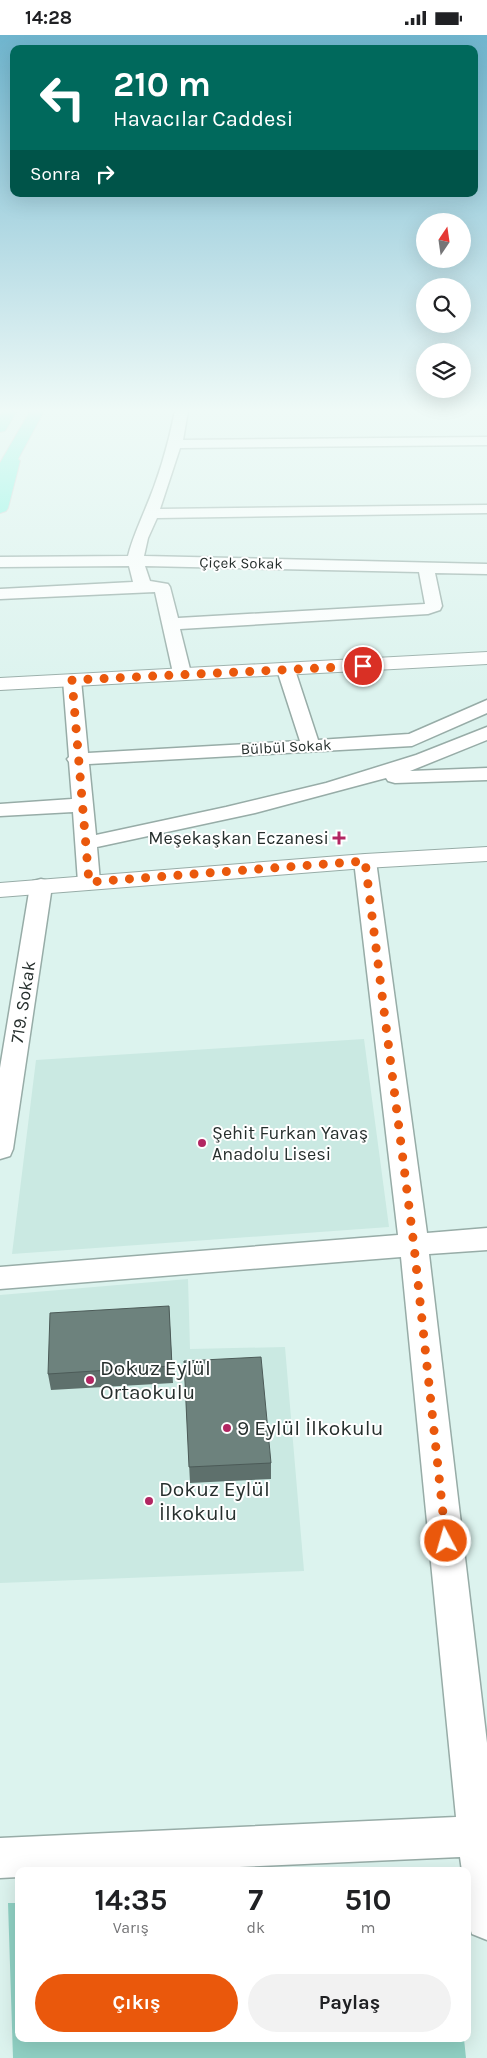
<!DOCTYPE html>
<html lang="tr">
<meta charset="utf-8">
<style>
:root{--surface:#fff;--page:#f2f2f2;--text:#202124;--muted:#757577;--accent:#ea580c}
body{margin:0;font-family:Karla,sans-serif;background:var(--page);color:var(--text);height:100vh;display:flex;flex-direction:column;font-size:19px;white-space:nowrap}
*{box-sizing:border-box;margin:0}
p{font-size:16px;color:var(--muted)}
.icon{flex:none;width:28px;height:28px;fill:none;stroke:currentColor;stroke-width:2;stroke-linecap:round;stroke-linejoin:round}
.map{position:relative;flex:1;overflow:hidden}
.side{position:absolute;left:15px;top:1832px;width:456px;height:175px;display:flex;flex-direction:column;background:var(--surface);border-radius:10px;box-shadow:0 5px 20px #0002}
.side>*{flex:none}
.top-card{position:absolute;left:10px;top:10px;width:468px;height:152px;border-radius:10px;box-shadow:0 5px 20px #0002;background:#00695c;color:#fff;overflow:hidden}
.needle{width:32px;rotate:13deg}
.buttons{position:absolute;left:416px;top:178px;display:grid;gap:10px}
.buttons a{display:grid;place-items:center;width:55px;height:55px;border-radius:50%;background:var(--surface);box-shadow:0 5px 20px #0002;font-size:25px}
.pin{position:absolute;display:grid;place-items:center;width:42px;height:42px;color:#fff;margin:-21px;border:2px solid #fff;border-radius:50%;box-shadow:0 1px 5px #0007}
.me{position:absolute;width:55px;margin:-28px;rotate:354deg;stroke-linejoin:round;filter:drop-shadow(0 0 4px #0008)}
.turn{display:flex;align-items:center;gap:18px;height:105px;padding:0 20px;font-size:22px}
.turn .icon{width:65px;height:65px;stroke-width:2.5}
.turn b{display:block;font-size:35px;line-height:42px}
.then{display:flex;align-items:center;height:48px;padding:0 20px;background:#0003;gap:10px;font-size:19px}
.eta{display:flex;justify-content:space-evenly;align-items:center;height:85px;text-align:center}
.eta b{font-size:30px;font-weight:700;line-height:35px}
.button{display:flex;gap:10px;margin-top:auto;padding:10px 20px}
.button a{flex:1;height:58px;border-radius:30px;background:var(--accent);color:#fff;font-size:20px;font-weight:700;line-height:58px;text-align:center}
.button a+a{background:var(--page);color:var(--text)}
.status{display:flex;justify-content:space-between;align-items:center;height:35px;padding:0 25px;background:var(--surface);direction:ltr}
.status svg{height:14px;fill:currentColor}
.map>svg:first-child{display:block}
.built{fill:#cae9e2}
.green{fill:#90d1c4}
.lines{fill:none;stroke-linecap:round;stroke-linejoin:round}
.minor-casing{stroke:#97aca7;stroke-width:3}
.tertiary-casing{stroke:#97aca7;stroke-width:2}
.trunk-casing{stroke:#d4d5d5;stroke-width:2}
.minor{fill:#fff;fill-rule:evenodd}
.tertiary{fill:#fff;fill-rule:evenodd}
.trunk{fill:#7bf6e2;fill-rule:evenodd}
.wall{fill:#5e706c}
.building{fill:#6d827d;stroke:#4c5b58}
.route{stroke:#ea580c;stroke-width:9;stroke-dasharray:0 16.2}
.poi-dot{fill:#b22662;stroke:#fff;stroke-width:2}
.labels{text-anchor:middle;dominant-baseline:central;stroke-width:4;stroke-linejoin:round;paint-order:stroke}
.far-street-label{font-size:15px;fill:#262f2d;stroke:#fff}
.poi-label{font-size:18px;fill:#262f2d;stroke:#fff;text-anchor:end}
.street-label{font-size:18px;fill:#262f2d;stroke:#fff}
.near-poi-label{font-size:21px;fill:#262f2d;stroke:#fff;text-anchor:start}
</style>
<div class="status"><b>14:28</b><svg viewBox="0 0 49 12"><path d="M0 12V9h3v3zM5 12V6h3v6zM10 12V3h3v9zM15 12V0h3v12zM26 1h20v11H26zM47 4h2v5h-2z"/></svg></div>
<div class="map">
<svg width="487" height="2023" viewBox="0 0 487 2023">
<rect width="100%" height="100%" fill="#dcf3ee"/>
<!-- built -->
<path class="built" d="M364 1004 389 1192 12 1219 36 1025Z
M188 1244 190 1314 285 1312 304 1536 0 1548V1260Z"/>
<!-- green -->
<path class="green" d="M8 1868H19V2004H464L466 2023H13Z"/>
<g class="lines">
<!-- minor casing -->
<g class="minor-casing">
<path id="minor" d="M175 376H188L183 405 487 402V410L180 413 160 474 487 470V478L157 483 148 503 144 521 487 529V539L435 538 442 571 440 575 428 579 180 594 191 638 188 642 182 643 176 642 173 638 155 557 0 564V554L133 547 129 531 0 532V522L128 521C132 505 138 492 144 477 158 445 168 411 175 376ZM145 531 419 537 425 569 178 583 170 552 168 549 150 546Z
M286 630 292 631 295 635 318 705 409 699 487 665V678L412 711 89 729 96 800 226 772 326 748 416 720 487 692V705L410 736 487 733V745L395 748 388 746 386 743 255 778 97 812 100 847 97 852 89 854 81 852 78 847 73 777 0 781V769L72 764 69 727 67 724 69 722 63 645 66 641 72 640 78 641 81 645 88 718 300 706 277 635 280 631Z
M365 820 373 821 376 826 427 1198 487 1193V1215L429 1219 487 1708V1905L472 1899 468 1887V1836H462L460 1822 148 1836H19V1842L0 1843V1803L456 1782 401 1222 0 1254V1232L398 1200 354 826 357 821Z
M41 844 49 846 52 851 13 1114 10 1121 0 1124V1033L30 851 33 846Z"/>
</g>
<!-- tertiary casing -->
<g class="tertiary-casing">
<path id="tertiary" d="M487 617V629L0 655V643Z
M487 812V826L365 833 0 862V848L365 819Z"/>
</g>
<!-- trunk casing -->
<g class="trunk-casing">
<path id="trunk" d="M3 376H17L5 396 0 397V381Z
M30 376H44L18 424 20 426 8 473 6 476 0 478V428Z"/>
</g>
<!-- minor -->
<use href="#minor" class="minor"/>
<!-- tertiary -->
<use href="#tertiary" class="tertiary"/>
<!-- trunk -->
<use href="#trunk" class="trunk"/>
</g>
<!-- wall -->
<path class="wall" d="M169 1271 173 1348 51 1355 48 1339Z
M184 1326 271 1428V1444L190 1448Z"/>
<!-- building -->
<path class="building" d="M169 1271 172 1331 48 1339 50 1278Z
M261 1322 271 1428 189 1432 184 1326Z"/>
<!-- sky -->
<linearGradient id="sky" x2="0" y2="1"><stop stop-color="#6fb5ce"/><stop offset="0.57" stop-color="#effaf7"/><stop offset="1" stop-color="#effaf7" stop-opacity="0"/></linearGradient>
<rect width="487" height="659" fill="url(#sky)"/>
<g class="lines">
<!-- route -->
<path class="route" d="M363 631 72 645 89 847 365 826 414 1211 446 1506"/>
</g>
<!-- markers -->
<g class="poi-dot">
<path d="M336.5 795.5h5v5h5v5h-5v5h-5v-5h-5v-5h5z"/>
<circle cx="202" cy="1108" r="5"/>
<circle cx="90" cy="1345" r="5"/>
<circle cx="227" cy="1393" r="5"/>
<circle cx="149" cy="1466" r="5"/>
</g>
<g class="labels">
<!-- far-street labels -->
<g class="far-street-label">
<text transform="translate(241 528) rotate(1)">Çiçek Sokak</text>
<text transform="translate(286 712) rotate(-3)">Bülbül Sokak</text>
</g>
<!-- poi labels -->
<g class="poi-label">
<text x="329" y="803">Meşekaşkan Eczanesi</text>
<text x="212" y="1098" text-anchor="start">Şehit Furkan Yavaş<tspan x="212" dy="21">Anadolu Lisesi</tspan></text>
</g>
<!-- street labels -->
<g class="street-label">
<text transform="translate(23 967) rotate(-81)">719. Sokak</text>
</g>
<!-- near-poi labels -->
<g class="near-poi-label">
<text x="100" y="1333">Dokuz Eylül<tspan x="100" dy="24">Ortaokulu</tspan></text>
<text x="237" y="1393">9 Eylül İlkokulu</text>
<text x="159" y="1454">Dokuz Eylül<tspan x="159" dy="24">İlkokulu</tspan></text>
</g>
</g>
</svg>
<div class="buttons">
<a><svg class="needle" viewBox="-14 -14 28 28"><path d="M0-13l5 13h-10z" fill="#e53935"/><path d="M0 13l5-13h-10z" fill="#757577"/></svg></a>
<a><svg class="icon" aria-label="search" viewBox="0 0 24 24"><circle cx="10" cy="10" r="6"/><path d="M15 15l6 6"/></svg></a>
<a><svg class="icon" aria-label="layers" viewBox="0 0 24 24"><path d="M12 4l9 5-9 5-9-5zM3 14l9 5 9-5"/></svg></a>
</div>
<div class="pin" style="left:363px;top:631px;background:#d93025"><svg class="icon" aria-label="arrive" viewBox="0 0 24 24"><path d="M6 21V4h12l-3 4 3 4H6"/></svg></div>
<svg class="me" style="left:446px;top:1506px" viewBox="-20 -20 40 40"><circle r="17" fill="#ea580c" stroke="#fff" stroke-width="3"/><path d="M0-11L8 9 0 5-8 9z" fill="#fff"/></svg>
<div class="top-card">
<div class="turn"><svg class="icon" aria-label="left" viewBox="0 0 24 24"><path d="M17 20v-9H6M10 6l-5 5 5 5"/></svg><div><b>210 m</b>Havacılar Caddesi</div></div>
<div class="then">Sonra<svg class="icon" aria-label="right" viewBox="0 0 24 24"><path d="M7 20v-9h11M14 6l5 5-5 5"/></svg></div>
</div>
<section class="side">
<div class="eta">
<div><b>14:35</b><p>Varış</p></div>
<div><b>7</b><p>dk</p></div>
<div><b>510</b><p>m</p></div>
</div>
<div class="button"><a>Çıkış</a><a>Paylaş</a></div>
</section>
</div>
